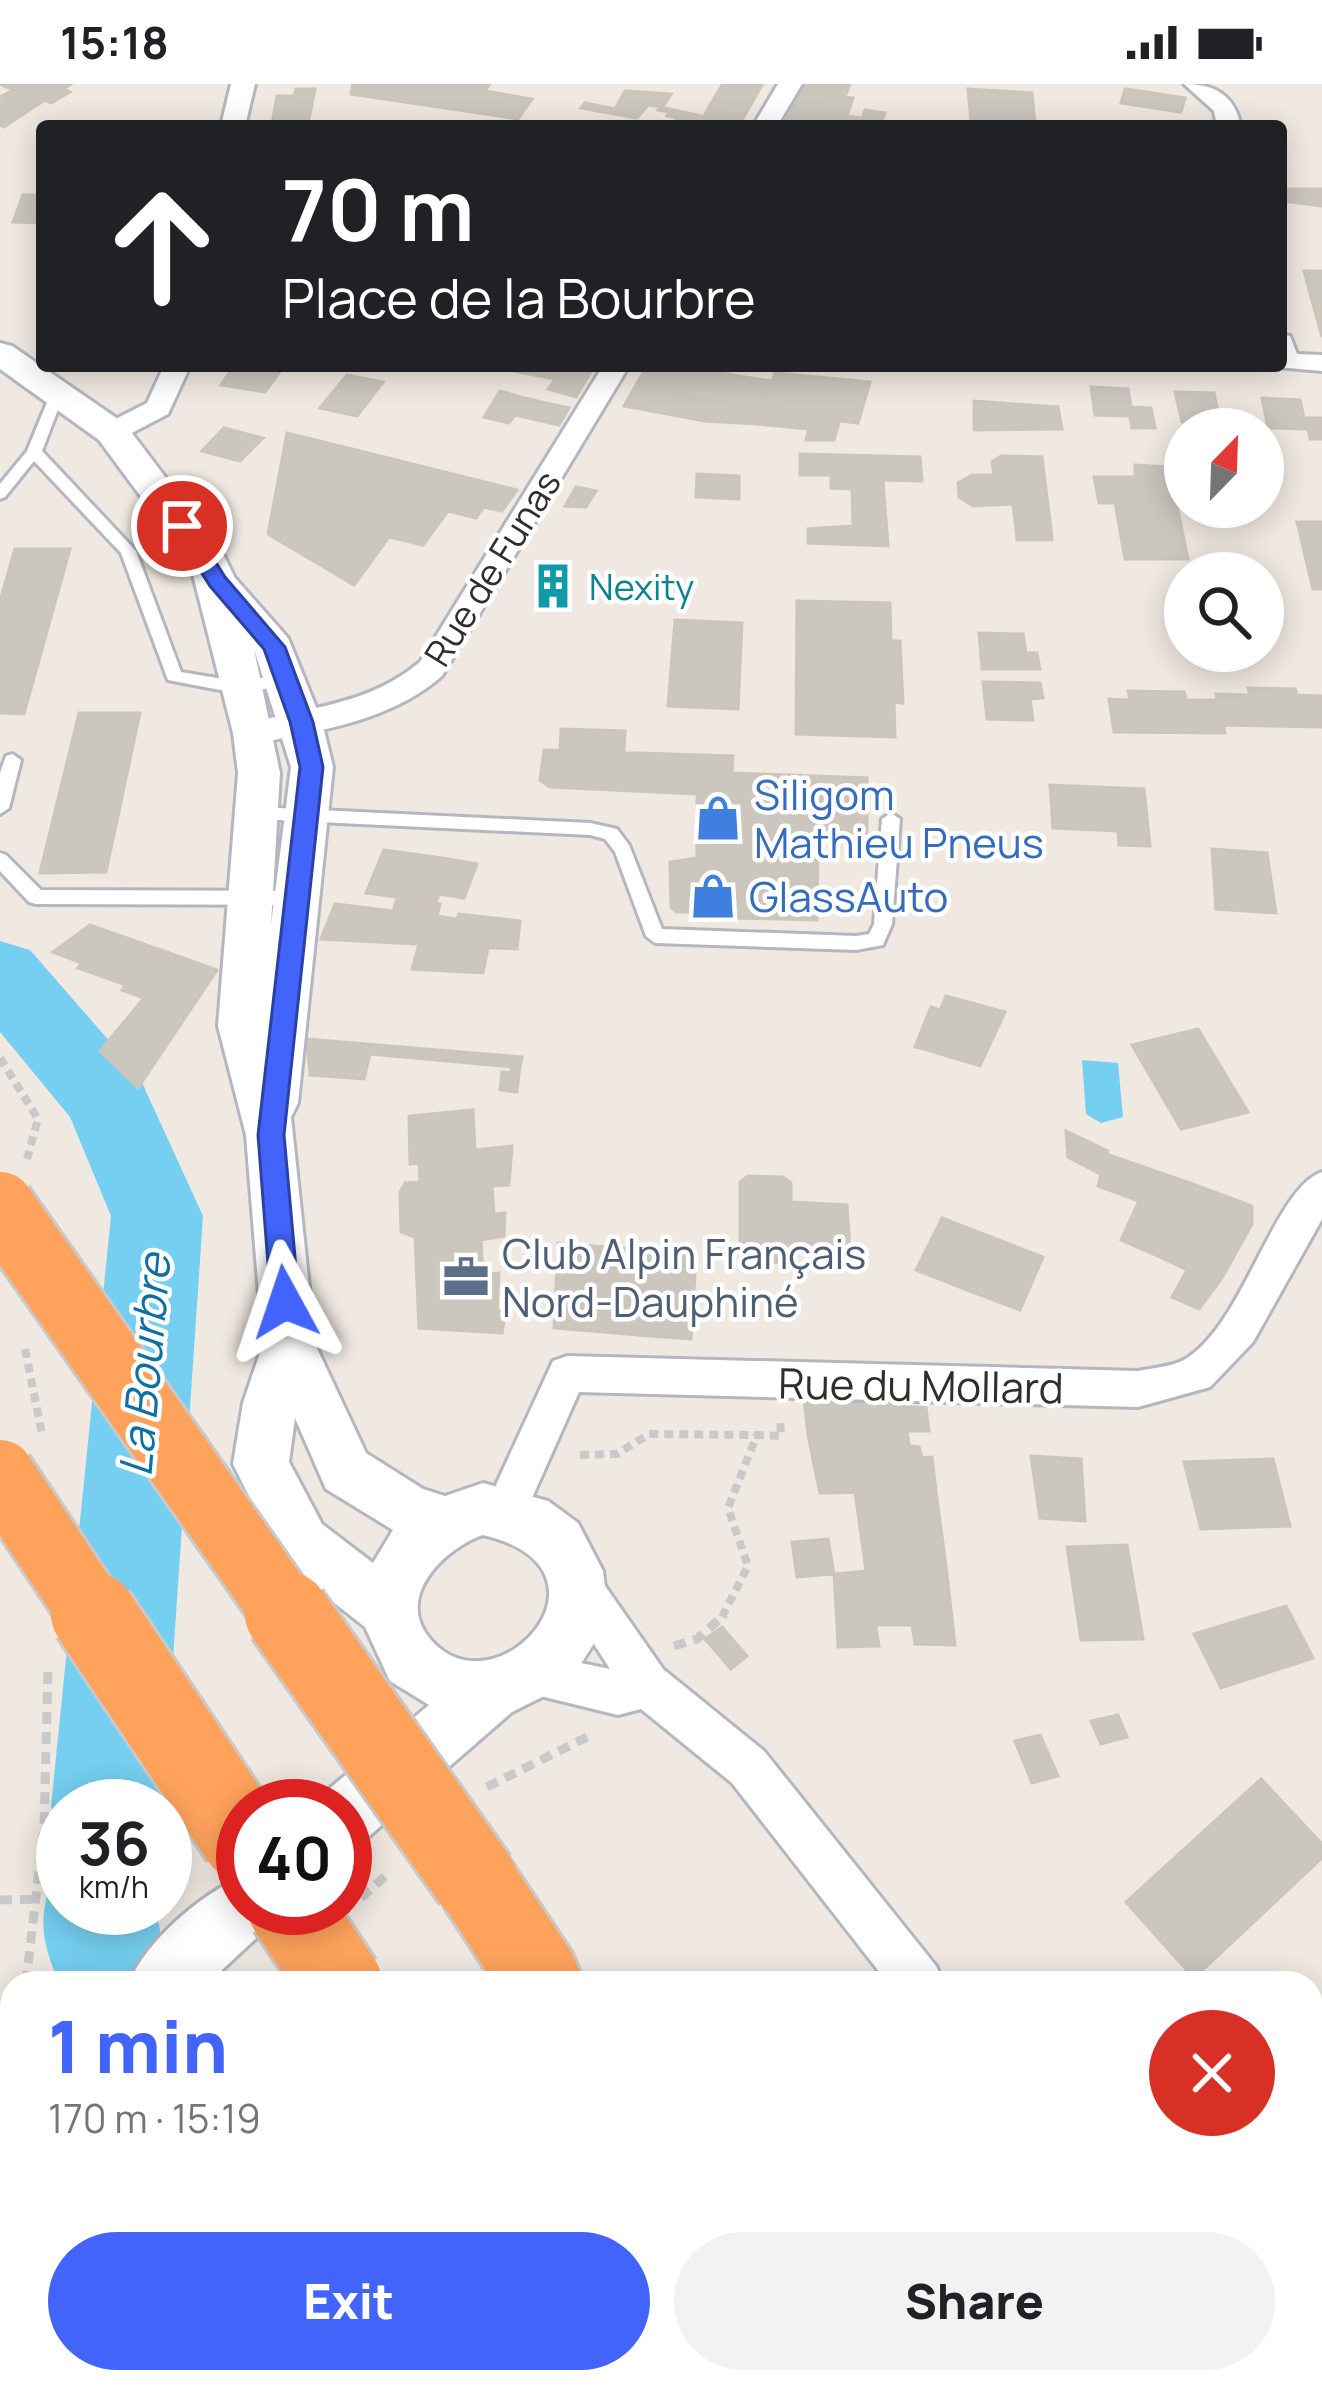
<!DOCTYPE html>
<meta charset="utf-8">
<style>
:root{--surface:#fff;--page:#f2f2f2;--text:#202124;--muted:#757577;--accent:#4264fb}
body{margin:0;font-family:Manrope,sans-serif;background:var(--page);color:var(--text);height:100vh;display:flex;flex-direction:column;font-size:45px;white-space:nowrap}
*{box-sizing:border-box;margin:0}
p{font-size:39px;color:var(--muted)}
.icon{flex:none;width:66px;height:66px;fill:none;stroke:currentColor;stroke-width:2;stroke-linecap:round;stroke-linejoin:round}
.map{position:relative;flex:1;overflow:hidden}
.drawer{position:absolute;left:0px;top:1887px;width:1323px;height:423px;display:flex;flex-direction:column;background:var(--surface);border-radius:36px 36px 0 0;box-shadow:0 6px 30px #0003}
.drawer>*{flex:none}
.top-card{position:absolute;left:36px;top:36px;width:1251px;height:252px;border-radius:12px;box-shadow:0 6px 30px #0003;background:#202124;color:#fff;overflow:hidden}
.needle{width:78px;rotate:23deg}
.controls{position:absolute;left:1164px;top:324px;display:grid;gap:24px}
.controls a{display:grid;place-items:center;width:120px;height:120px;border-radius:50%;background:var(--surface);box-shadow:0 6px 30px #0003;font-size:60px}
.speed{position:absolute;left:36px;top:1695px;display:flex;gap:24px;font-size:60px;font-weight:700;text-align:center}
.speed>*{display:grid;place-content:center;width:156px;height:156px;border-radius:50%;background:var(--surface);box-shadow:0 6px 30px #0003;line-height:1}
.speed small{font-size:30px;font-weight:400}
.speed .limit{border:18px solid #d22;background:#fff;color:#111}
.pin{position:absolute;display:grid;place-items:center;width:102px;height:102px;color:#fff;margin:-51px;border:6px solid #fff;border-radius:50%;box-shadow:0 3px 12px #0007}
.me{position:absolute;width:132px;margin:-66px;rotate:355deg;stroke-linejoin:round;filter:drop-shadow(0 0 9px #0008)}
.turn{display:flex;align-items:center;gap:42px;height:252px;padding:0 48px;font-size:54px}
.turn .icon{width:156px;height:156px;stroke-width:2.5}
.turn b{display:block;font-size:84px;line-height:102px}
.round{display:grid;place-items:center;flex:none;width:126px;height:126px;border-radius:63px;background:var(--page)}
.headline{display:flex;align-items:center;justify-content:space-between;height:204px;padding:0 48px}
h1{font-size:72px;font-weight:800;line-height:90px;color:var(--accent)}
.primary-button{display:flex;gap:24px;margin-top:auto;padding:24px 48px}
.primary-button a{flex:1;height:138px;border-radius:72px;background:var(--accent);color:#fff;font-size:48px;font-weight:800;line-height:138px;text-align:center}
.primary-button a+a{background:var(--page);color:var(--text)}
.status{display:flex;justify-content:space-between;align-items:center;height:84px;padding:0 60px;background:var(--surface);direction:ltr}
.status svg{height:33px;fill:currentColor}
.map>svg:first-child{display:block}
.water{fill:#75cff0}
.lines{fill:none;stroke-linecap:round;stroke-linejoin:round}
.river{fill:#75cff0;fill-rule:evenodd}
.building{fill:#cbc7bf;stroke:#cbc5ba;stroke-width:3}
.service-casing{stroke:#b4b7c1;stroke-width:6}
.minor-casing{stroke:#b4b7c1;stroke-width:6}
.tertiary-casing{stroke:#b4b7c1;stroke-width:6}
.motorway-casing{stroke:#c9c9c9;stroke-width:6}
.path-far1{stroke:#c9c9c9;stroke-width:8;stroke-dasharray:9 6;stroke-linecap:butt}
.path{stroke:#c9c9c9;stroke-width:9;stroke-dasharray:12 8;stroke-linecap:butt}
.service{fill:#fff;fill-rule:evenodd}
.minor{fill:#fff;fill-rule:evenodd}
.tertiary{fill:#fff;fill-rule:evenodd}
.motorway{fill:#ffa35c;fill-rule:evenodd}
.motorway-bridge-far1-casing{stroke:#c9c9c9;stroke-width:74;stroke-linecap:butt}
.motorway-bridge-casing{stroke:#c9c9c9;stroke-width:90;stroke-linecap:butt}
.motorway-bridge-far1{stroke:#ffa35c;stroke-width:68}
.motorway-bridge{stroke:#ffa35c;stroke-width:84}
.route{fill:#4264fb;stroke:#2b41a3;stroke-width:3}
.labels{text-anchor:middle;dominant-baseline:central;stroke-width:9;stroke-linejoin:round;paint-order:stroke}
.far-street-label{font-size:36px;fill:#2e2e2e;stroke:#fff}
.far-culture-label{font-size:36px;fill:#0d838f;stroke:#fff;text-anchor:start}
.shop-label{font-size:42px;fill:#366cbe;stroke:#fff;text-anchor:start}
.service-label{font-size:42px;fill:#4e5e75;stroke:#fff;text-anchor:start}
.street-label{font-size:42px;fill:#2e2e2e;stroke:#fff}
.water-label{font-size:45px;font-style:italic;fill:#0d6fa3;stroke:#fff}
</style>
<div class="status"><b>15:18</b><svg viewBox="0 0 49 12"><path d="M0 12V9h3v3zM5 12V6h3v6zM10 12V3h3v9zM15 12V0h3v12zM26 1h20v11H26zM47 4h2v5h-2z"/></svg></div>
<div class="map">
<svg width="1322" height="2308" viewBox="0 0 1322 2308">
<rect width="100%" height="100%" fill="#efe9e1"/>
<!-- water -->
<path class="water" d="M1082 976 1118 979 1123 1033 1101 1039 1086 1030Z"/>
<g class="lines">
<!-- river -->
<path class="river" d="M0 857 30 866 138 990 203 1132 163 1722H63V1751L51 1722 111 1132 70 1033 0 948Z
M63 1781V1824H156L165 1875 155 1899H59C39 1851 38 1831 57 1783Z
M123 2298H253L256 2308H124Z"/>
</g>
<!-- building -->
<path class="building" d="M0 0H71L63 5 70 8 51 19 45 16 34 23 2 12 13 6Z
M353 0H490L485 7 532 15 518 35 351 10Z
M723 0H753L762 1 750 22 713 16Z
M805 0H850L845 13 801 8Z
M296 5H315L309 35H273L277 12H294Z
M968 5 1032 9 1035 41 971 37Z
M1125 5 1140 7 1185 14 1181 28 1121 19Z
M625 7 671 10 663 23 648 21 637 34 581 24 585 19 615 25Z
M801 8 853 14 847 32 792 25Z
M2 12 34 23 4 43 0 41Z
M713 16 750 22 741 38 704 32Z
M660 23 706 33 744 38 742 42H671L678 34 667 32 669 28 658 26Z
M792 25 847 32 862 34 859 42 783 41Z
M865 26 885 29 882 37 895 38 894 42H859Z
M1281 105H1322V122L1282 117Z
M23 111H42V139L13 138Z
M1304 187H1322V253Z
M234 282H284L265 308 221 301Z
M490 282H565L555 295Z
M565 282 594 283 576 313 548 305Z
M647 282 720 289 711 318 636 301Z
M720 289 771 297 762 323 711 318Z
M775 289 851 296 841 331 762 323Z
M347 291 383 298 357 332 320 324Z
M851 296 870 298 858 339 840 337Z
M636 301 711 318 705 337 624 322Z
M1091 303 1128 305 1131 323 1151 324 1155 344H1132L1130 332 1095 331Z
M500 307 524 314 569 324 559 341 515 331 509 339 484 333Z
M1175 308 1214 309 1218 328H1238L1243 345 1182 338Z
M1262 314 1300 316 1304 334H1322V355H1310L1308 345 1268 344Z
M974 317 1058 323 1062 345 974 346Z
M711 318 762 323 760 329 767 330 764 338 757 340 705 337Z
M762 323 841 331 834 356H806L809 345 757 340 764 338 767 330 760 329Z
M224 344 263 354 240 377 202 367Z
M287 349 340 362 517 406 502 427 484 423 476 434 448 427 423 461 389 453 354 501 268 450Z
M800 370 920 373 922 397 883 396 888 462 808 459V445L853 442 852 405 831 404V391H800Z
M1001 372 1042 373 1051 445 1016 444 1013 420 973 422 959 413 958 399 972 391H994L992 378Z
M1135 381 1169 383 1188 475H1125L1115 419H1099L1094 393H1135Z
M697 390 739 392V415L696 413Z
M576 403 596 407 586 423 565 422Z
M1297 438H1322V505H1313Z
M1016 444 1051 445 1052 456H1017Z
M15 465H70L24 630 0 629V517Z
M797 517 890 519 891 557H900L903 619 894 618 895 653 796 650Z
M675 536 742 539 738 625 668 622Z
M979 549 1023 550 1026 569H1037L1040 585H982Z
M983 598 1040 599 1043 614 1030 615 1033 636 987 635Z
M1248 604 1295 605 1297 611 1322 612V643L1223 641 1225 649 1114 648 1109 615 1130 616 1128 607 1184 608 1186 616H1217L1216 610 1250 611Z
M79 629H140L106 788 40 789Z
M561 645 625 647 624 668 560 667Z
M544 666 733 672 732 689 867 694V755L818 753 817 836 698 833V828H676L671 823 670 778 697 774V710L550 703 540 696Z
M1050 701 1144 705 1150 762 1119 761 1118 747 1053 744Z
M1212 765 1267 769 1276 829 1216 825Z
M384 766 442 774 477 780 464 814 439 810 436 818 366 809Z
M397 815 440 820 437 832 457 835 459 830 520 837 517 865 321 855 335 820 393 827Z
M90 841 155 864 126 901 78 884 82 879 53 868Z
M419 860 488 864 483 889 412 885Z
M155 864 217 886 138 1004 100 967 144 914 122 906Z
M946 912 1005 928 980 982 924 965Z
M931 923 940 926 924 965 915 963Z
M1198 945 1248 1028 1190 1043 1164 1000 1156 1002 1132 961Z
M307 955 522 973 519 989 511 988 512 983 370 970 364 995 310 991Z
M502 988 519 989 517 1008 500 1006Z
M1164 1000 1190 1043 1181 1045 1156 1002Z
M473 1026 475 1066 512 1062 509 1101 492 1102 494 1130 505 1129 504 1152 481 1156 483 1191 499 1189 497 1225 505 1230 502 1249 419 1244 415 1153 401 1148 400 1108 405 1099 420 1098 419 1079 410 1080 409 1032Z
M1066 1047 1091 1059 1079 1079 1068 1073Z
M1091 1059 1108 1067 1101 1090 1079 1079Z
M1106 1070 1190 1099 1160 1173 1121 1156 1139 1117 1098 1102Z
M748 1092 783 1093 791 1099V1118L847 1121 850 1167H740V1098Z
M1190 1099 1252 1122V1140L1222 1194 1199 1225 1172 1213 1187 1186 1160 1173Z
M942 1134 1043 1173 1020 1226 967 1206 969 1197 920 1178Z
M558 1159 619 1164 614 1208 640 1210 637 1251 554 1244Z
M619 1164 696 1173 691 1255 637 1251 640 1210 614 1208Z
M740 1167 779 1169V1178H740Z
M920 1178 969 1197 967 1206 916 1186Z
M804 1314 926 1324 929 1347H907L909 1362 919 1363 922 1374 890 1376 885 1347 808 1351Z
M885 1347 890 1376 814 1381 808 1351Z
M1031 1372 1081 1375 1085 1437 1040 1434Z
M932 1373 936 1407 820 1409 814 1381Z
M1273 1375 1290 1442 1201 1445 1184 1378Z
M936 1407 946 1482 866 1487 855 1408Z
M828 1455 834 1490 797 1493 792 1458Z
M1127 1461 1143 1555 1081 1556 1067 1463Z
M946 1482 955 1561 915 1560 912 1541H875L866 1487Z
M866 1487 875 1539 837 1541 834 1490Z
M1286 1522 1313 1574 1221 1604 1194 1550Z
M875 1539 879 1562 838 1563 837 1541Z
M722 1543 747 1572 731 1585 705 1555Z
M1118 1631 1127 1653 1101 1660 1091 1637Z
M1040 1651 1058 1692 1032 1699 1015 1657Z
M1261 1695 1322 1760V1774L1194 1894 1126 1818Z"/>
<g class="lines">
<!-- service casing -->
<g class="service-casing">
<path id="service" d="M53 304 65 307 42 367 136 467 181 588 241 598 287 589 293 591V599L241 610 168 596 121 469 34 377 5 413 0 415V400L27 367Z
M12 670 21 676 9 724 0 730V689L6 672Z
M257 723 590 739 617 745 629 761 662 845 856 852 869 850 874 840 882 735 891 729 900 735 892 840 883 861 856 866 655 859 646 852 615 768 605 755 590 751 257 735 248 729Z
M0 769 6 771 41 806 300 807 309 814 300 821 36 820 29 818 0 787Z"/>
</g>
<!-- minor casing -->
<g class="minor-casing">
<path id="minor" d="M231 0H255L245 42H221Z
M778 0H802L777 42H753Z
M1184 0C1215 0 1234 11 1241 42H1217L1214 27Z
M1281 250 1290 252 1297 270 1322 271V287L1277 283 1281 282Z
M164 282H190L168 330 122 354H102L98 348 102 342 147 319Z
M603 282H629L442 592C389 638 320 646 254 660L243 657 238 649 243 641C306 623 368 622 420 578Z
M1322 1088V1135L1253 1258 1210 1303 1138 1323 579 1308 520 1441 505 1447 490 1441 484 1427 553 1277 567 1272 1138 1287C1152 1284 1171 1283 1184 1276 1244 1241 1273 1105 1322 1088Z
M580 1483 596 1489 663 1585 764 1667 936 1882 944 1899H888L732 1699 641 1625 618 1631 516 1606 509 1591 516 1576 532 1569 610 1585 558 1504 564 1489Z
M1311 2272 1322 2274V2308H1283L1279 2298H1311Z
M1172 2298H1226L1227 2308H1173Z"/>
</g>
<!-- tertiary casing -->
<g class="tertiary-casing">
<path id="tertiary" d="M0 259 12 262 125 340 222 468 235 494 288 554 322 638 333 683 298 1019 291 1033 315 1260 366 1369 423 1405 445 1412 483 1399 548 1417 578 1439 603 1487 607 1520 598 1553 568 1600 512 1628 367 1754 345 1763V1722H318L323 1710 429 1621 390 1597 365 1543 282 1478 233 1380 243 1319 263 1260 246 1051 218 942 238 689 233 649 190 479 99 356 0 285ZM254 565 291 683 271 841 280 689ZM295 1334 326 1405 393 1446 373 1479 322 1440 289 1378ZM483 1451C629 1485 497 1631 431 1556 393 1513 445 1464 483 1451Z
M243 1792V1824H275L265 1846 208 1899H129C146 1857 201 1810 243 1792Z
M12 1996V2067L0 2072V2001Z"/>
</g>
<!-- motorway casing -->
<g class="motorway-casing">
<path id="motorway" d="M475 1755 504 1767 572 1869 584 1899H494L446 1825 434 1796 446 1767Z
M531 2298H625L630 2308H535Z
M756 2298H851L856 2308H760Z"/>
</g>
<!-- path-far1 -->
<path class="path-far1" d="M0 974 38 1035 27 1075
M25 1265 42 1350
M580 1371 617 1370 649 1350 757 1351
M722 1533 748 1482 728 1424 757 1351 781 1352 780 1335"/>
<!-- path -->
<path class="path" d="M674 1562 697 1555 725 1530
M487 1703 591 1651
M361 1814 390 1788
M0 1816 40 1815
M26 1899 44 1743 48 1587
M12 2125V2133
M0 2165 12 2161
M305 2298 306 2308"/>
<!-- service -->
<use href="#service" class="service"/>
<!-- minor -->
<use href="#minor" class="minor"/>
<!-- tertiary -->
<use href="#tertiary" class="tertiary"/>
<!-- motorway -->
<use href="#motorway" class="motorway"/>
<!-- motorway-bridge-far1 casing -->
<g class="motorway-bridge-far1-casing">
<path id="motorway-bridge-far1" d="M0 1122 289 1533
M0 1390 95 1533"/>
</g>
<!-- motorway-bridge casing -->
<g class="motorway-bridge-casing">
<path id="motorway-bridge" d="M93 1530 243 1754
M287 1530 475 1796
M290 1824 340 1899"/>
</g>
<!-- motorway-bridge-far1 -->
<use href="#motorway-bridge-far1" class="motorway-bridge-far1"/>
<!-- motorway-bridge -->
<use href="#motorway-bridge" class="motorway-bridge"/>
</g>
<!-- route -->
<path class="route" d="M182 435 190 437 225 493 285 563 313 638 323 683 284 1051 299 1218 295 1227H275L271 1218 258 1051 300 683 290 638 264 565 210 502 172 442Z"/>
<!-- icons -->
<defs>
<g id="building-bare" transform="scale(3.6)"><path d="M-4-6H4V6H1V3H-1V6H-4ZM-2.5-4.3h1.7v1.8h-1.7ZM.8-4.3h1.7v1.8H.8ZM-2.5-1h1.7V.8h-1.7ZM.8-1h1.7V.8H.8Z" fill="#0f9aa8" stroke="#fff" stroke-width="2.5" paint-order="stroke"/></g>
<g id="shop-bare" transform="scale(3.6)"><path d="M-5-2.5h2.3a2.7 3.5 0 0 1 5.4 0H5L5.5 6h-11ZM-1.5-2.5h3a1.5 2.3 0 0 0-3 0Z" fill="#3f7fe0" stroke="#fff" stroke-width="2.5" paint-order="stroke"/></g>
<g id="office-bare" transform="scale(3.6)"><path d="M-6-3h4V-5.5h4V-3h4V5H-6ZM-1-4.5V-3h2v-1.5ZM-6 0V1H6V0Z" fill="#5c6f8a" stroke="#fff" stroke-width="2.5" paint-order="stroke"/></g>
</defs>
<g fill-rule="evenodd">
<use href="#building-bare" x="553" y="502"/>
<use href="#shop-bare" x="718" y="734"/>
<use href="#shop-bare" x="713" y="812"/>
<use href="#office-bare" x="466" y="1193"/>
</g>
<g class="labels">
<!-- far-street labels -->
<g class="far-street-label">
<text transform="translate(492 484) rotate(-58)">Rue de Funas</text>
</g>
<!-- far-culture labels -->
<g class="far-culture-label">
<text x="589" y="502">Nexity</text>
</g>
<!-- shop labels -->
<g class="shop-label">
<text x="754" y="710">Siligom<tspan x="754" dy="48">Mathieu Pneus</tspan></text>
<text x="749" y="812">GlassAuto</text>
</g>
<!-- service labels -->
<g class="service-label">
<text x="502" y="1169">Club Alpin Français<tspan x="502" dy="48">Nord-Dauphiné</tspan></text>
</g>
<!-- street labels -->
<g class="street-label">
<text transform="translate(921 1301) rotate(1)">Rue du Mollard</text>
</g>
<!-- water labels -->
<g class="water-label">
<text transform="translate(144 1281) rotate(-85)">La Bourbre</text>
</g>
</g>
</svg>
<div class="controls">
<a><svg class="needle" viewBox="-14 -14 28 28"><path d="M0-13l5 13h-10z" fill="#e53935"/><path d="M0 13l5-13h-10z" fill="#757577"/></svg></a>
<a><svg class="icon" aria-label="search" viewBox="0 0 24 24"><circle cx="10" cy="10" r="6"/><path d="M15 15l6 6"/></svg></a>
</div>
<div class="speed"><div>36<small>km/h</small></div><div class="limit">40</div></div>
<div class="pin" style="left:182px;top:442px;background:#d93025"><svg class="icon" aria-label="arrive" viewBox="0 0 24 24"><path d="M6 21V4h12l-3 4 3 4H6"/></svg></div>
<svg class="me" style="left:285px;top:1218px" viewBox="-20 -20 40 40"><path d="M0-17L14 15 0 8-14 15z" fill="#4264fb" stroke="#fff" stroke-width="4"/></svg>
<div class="top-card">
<div class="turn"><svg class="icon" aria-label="ahead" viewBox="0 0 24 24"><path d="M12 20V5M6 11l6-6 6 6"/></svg><div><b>70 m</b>Place de la Bourbre</div></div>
</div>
<section class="drawer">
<div class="headline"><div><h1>1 min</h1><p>170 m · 15:19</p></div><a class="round" style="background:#d93025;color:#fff"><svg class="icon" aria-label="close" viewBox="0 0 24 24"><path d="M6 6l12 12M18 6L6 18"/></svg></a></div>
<div class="primary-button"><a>Exit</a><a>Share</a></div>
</section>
</div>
